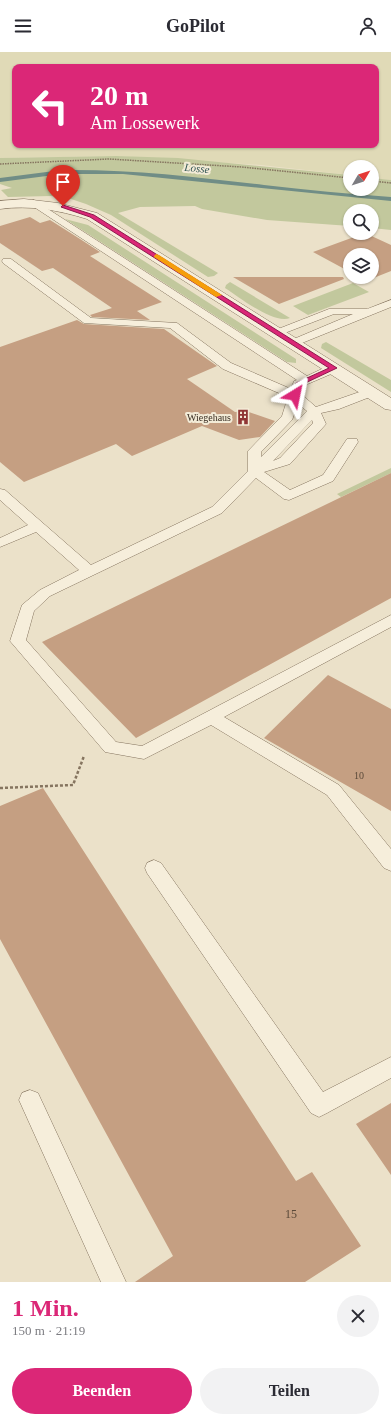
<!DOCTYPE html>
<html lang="de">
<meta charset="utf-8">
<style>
:root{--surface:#fff;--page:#f2f2f3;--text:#2b2b33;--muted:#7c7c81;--accent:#db2777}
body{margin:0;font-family:"Times New Roman",serif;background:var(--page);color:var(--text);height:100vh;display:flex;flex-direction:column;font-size:15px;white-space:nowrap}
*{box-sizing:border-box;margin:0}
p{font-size:13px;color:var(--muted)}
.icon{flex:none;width:22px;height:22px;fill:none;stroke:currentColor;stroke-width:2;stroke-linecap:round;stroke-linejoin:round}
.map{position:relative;height:1230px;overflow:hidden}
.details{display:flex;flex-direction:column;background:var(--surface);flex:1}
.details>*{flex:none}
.banner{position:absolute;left:12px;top:12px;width:367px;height:84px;border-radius:8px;box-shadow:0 1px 3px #0004;background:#db2777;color:#fff;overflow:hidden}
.needle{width:26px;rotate:51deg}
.tools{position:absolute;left:343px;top:108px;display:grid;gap:8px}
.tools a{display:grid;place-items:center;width:36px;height:36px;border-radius:50%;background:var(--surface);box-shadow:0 1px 3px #0004;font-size:20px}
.pin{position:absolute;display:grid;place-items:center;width:34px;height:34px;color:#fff;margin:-41px -17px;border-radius:50% 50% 50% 0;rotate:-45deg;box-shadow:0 0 4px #0007}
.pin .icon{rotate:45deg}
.me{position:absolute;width:44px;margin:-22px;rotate:35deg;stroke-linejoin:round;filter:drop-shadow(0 0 3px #0008)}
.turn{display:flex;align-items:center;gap:14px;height:84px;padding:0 12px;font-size:18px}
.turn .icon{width:52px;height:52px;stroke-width:2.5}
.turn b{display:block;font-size:28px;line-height:34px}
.round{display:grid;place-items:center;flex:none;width:42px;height:42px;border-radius:21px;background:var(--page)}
.summary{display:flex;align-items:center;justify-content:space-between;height:68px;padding:0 12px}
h1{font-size:24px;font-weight:600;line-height:30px;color:var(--accent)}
.primary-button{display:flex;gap:8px;margin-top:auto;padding:8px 12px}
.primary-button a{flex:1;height:46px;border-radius:24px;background:var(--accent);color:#fff;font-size:16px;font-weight:600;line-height:46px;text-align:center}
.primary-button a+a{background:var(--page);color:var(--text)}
header{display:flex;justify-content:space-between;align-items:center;height:52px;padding:0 12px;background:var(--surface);font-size:18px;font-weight:600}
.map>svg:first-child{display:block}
.farmland{fill:#e0dab7;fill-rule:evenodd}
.green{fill:#c2c89d}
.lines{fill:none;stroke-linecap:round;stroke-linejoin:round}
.stream{fill:#708d86;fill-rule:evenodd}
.building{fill:#c59f82}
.service-casing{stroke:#85745f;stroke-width:1}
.minor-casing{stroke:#85745f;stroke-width:1}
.path-far1{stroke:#85745f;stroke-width:1.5;stroke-dasharray:1.5 1;stroke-linecap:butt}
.path{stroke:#85745f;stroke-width:2.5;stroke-dasharray:3 2;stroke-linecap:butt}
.service{fill:#f6eedb;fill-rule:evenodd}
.minor{fill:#f6eedb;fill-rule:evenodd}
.route{fill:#db2777;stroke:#8e194d}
.slow{fill:#f59e0b}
.labels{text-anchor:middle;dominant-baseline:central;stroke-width:4;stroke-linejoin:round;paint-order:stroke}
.far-poi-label{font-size:10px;fill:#372c21;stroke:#f3ebd7;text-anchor:end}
.number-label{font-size:10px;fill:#5a4939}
.far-water-label{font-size:11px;font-style:italic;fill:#325554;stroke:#f3ebd7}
.near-number-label{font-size:12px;fill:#5a4939}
</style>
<header><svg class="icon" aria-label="menu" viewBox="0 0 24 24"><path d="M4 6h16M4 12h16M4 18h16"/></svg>GoPilot<svg class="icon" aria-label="person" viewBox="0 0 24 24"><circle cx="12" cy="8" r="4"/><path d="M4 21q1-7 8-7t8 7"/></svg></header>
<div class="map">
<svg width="391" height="1230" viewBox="0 0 391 1230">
<rect width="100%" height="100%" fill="#ebe1c9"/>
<!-- farmland -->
<path class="farmland" d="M0 0H391V128L372 126V115H350V123L261 113 116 104 0 106ZM15 15H376V93H15Z"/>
<!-- green -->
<path class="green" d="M116 104 178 106 350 123V137H372V126L391 128V178L372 176V159H350V174L267 168 202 157 195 154 140 155 118 161 218 221 214 224 208 225 111 163 86 152 68 146 51 144 8 145 1 138 12 136 0 132V106Z
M65 167 88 173 296 307V311L287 310Z
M230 230 290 266C274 273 239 245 225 236L226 233Z
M353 231 369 240 308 263 293 254Z
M326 290 391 328V340L321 296 322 292Z
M391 416V421L341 445 337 442Z"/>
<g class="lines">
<!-- stream -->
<path class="stream" d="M62 118C130 117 197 125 264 133 306 138 349 142 391 145V149L123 122H62L0 130V126Z"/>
</g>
<!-- building -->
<path class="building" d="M30 165 40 171 50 168 80 187 100 200 90 204 162 250 137 259 150 268 92 265 90 263 112 256 53 216 42 219 0 191V174Z
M365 181 391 193V219L366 229 359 225H372V203H350V220L313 200Z
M233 225H343L344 227 279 252Z
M77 268 84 272 164 277 217 314 187 327 235 360 246 359 275 369 260 385 239 388 202 374 132 404 116 392 24 430 0 410V295Z
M391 421V546L136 686 42 590Z
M328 623 391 657V759L264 686Z
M43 736 296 1129 312 1120 361 1194 305 1230H135L173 1204 0 887V754Z
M391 1051V1123L356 1072Z"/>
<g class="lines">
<!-- service casing -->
<g class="service-casing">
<path id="service" d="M34 148 307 324 330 313H338L340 316 338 319 303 334 301 342 316 355 371 336 377 340 375 343 339 357 321 361 326 372 290 412 264 420 290 438 323 423 347 387H357L358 390 333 429 289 448 284 447 256 426 222 461 50 544 34 559 26 588 116 690 142 694 391 563V575L224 665 339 733 391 797V819L384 816 327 743 211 673 144 707 105 700 10 589 22 553 40 538 79 518 36 480 0 495V486L28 473 0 448V437L5 438 91 513 212 455 248 419V399L282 364 288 345 223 317 170 276 84 271 3 211 2 209 3 207H11L91 266 177 271 231 311 291 337 294 329 297 328 31 153 29 151 31 149ZM298 352 307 359 261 405V400L292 368ZM312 368 313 371 280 406 273 409Z
M391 248V255L297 293H289L287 291 289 289 353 262H334L277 284 271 281 273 279 329 257H367Z
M154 808 161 811 323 1040 391 1005V1026L327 1061 319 1065 311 1061 147 821 145 816 147 811Z
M30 1038 38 1041 126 1230H101L19 1048 22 1041Z"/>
</g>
<!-- minor casing -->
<g class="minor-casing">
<path id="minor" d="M24 147 58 151 97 161 391 346V358L385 357 87 167C58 158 30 153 0 157V149Z"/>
</g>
<!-- path-far1 -->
<path class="path-far1" d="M0 112 109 107 242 115 350 126
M372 129 391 131"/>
<!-- path -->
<path class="path" d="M0 736 73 733 84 704"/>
<!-- service -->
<use href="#service" class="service"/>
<!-- minor -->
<use href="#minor" class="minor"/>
</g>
<!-- route -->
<path class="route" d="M63 153 94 163 337 316 301 333 297 344H292L296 331 329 316 90 165 61 155Z"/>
<!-- slow -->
<path class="slow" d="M156 202 159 203 222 243 216 245 154 205V204Z"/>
<!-- icons -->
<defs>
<g id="building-bare" transform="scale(1.2)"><path d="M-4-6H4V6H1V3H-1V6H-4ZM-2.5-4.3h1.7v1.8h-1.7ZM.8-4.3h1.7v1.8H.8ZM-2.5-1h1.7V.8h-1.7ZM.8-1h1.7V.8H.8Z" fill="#8f3534" stroke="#f3ebd7" stroke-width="2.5" paint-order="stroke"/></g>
</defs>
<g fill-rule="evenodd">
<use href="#building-bare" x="243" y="365"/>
</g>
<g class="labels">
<!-- far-poi labels -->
<g class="far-poi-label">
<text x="231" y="365">Wiegehaus</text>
</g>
<!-- number labels -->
<g class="number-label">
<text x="359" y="723">10</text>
</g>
<!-- far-water labels -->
<g class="far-water-label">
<text transform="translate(197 116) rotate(6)">Losse</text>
</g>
<!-- near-number labels -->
<g class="near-number-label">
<text x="291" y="1162">15</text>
</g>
</g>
</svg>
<div class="tools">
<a><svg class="needle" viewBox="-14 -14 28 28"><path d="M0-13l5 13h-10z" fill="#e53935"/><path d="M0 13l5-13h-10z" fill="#7c7c81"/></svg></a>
<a><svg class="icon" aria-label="search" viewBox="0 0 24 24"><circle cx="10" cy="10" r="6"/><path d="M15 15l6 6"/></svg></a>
<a><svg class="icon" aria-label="layers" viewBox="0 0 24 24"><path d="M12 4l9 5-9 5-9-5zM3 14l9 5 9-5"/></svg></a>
</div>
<div class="pin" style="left:63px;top:154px;background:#d93025"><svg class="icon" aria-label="arrive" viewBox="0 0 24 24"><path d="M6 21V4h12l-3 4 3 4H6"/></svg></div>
<svg class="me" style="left:295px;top:343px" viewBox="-20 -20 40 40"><path d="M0-17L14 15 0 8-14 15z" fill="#db2777" stroke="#fff" stroke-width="4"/></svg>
<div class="banner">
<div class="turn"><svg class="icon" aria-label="left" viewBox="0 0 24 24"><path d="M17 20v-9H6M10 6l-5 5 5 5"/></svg><div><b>20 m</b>Am Lossewerk</div></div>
</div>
</div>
<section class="details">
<div class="summary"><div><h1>1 Min.</h1><p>150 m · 21:19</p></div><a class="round"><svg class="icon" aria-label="close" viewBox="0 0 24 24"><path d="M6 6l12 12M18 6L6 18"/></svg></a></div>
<div class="primary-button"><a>Beenden</a><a>Teilen</a></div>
</section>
